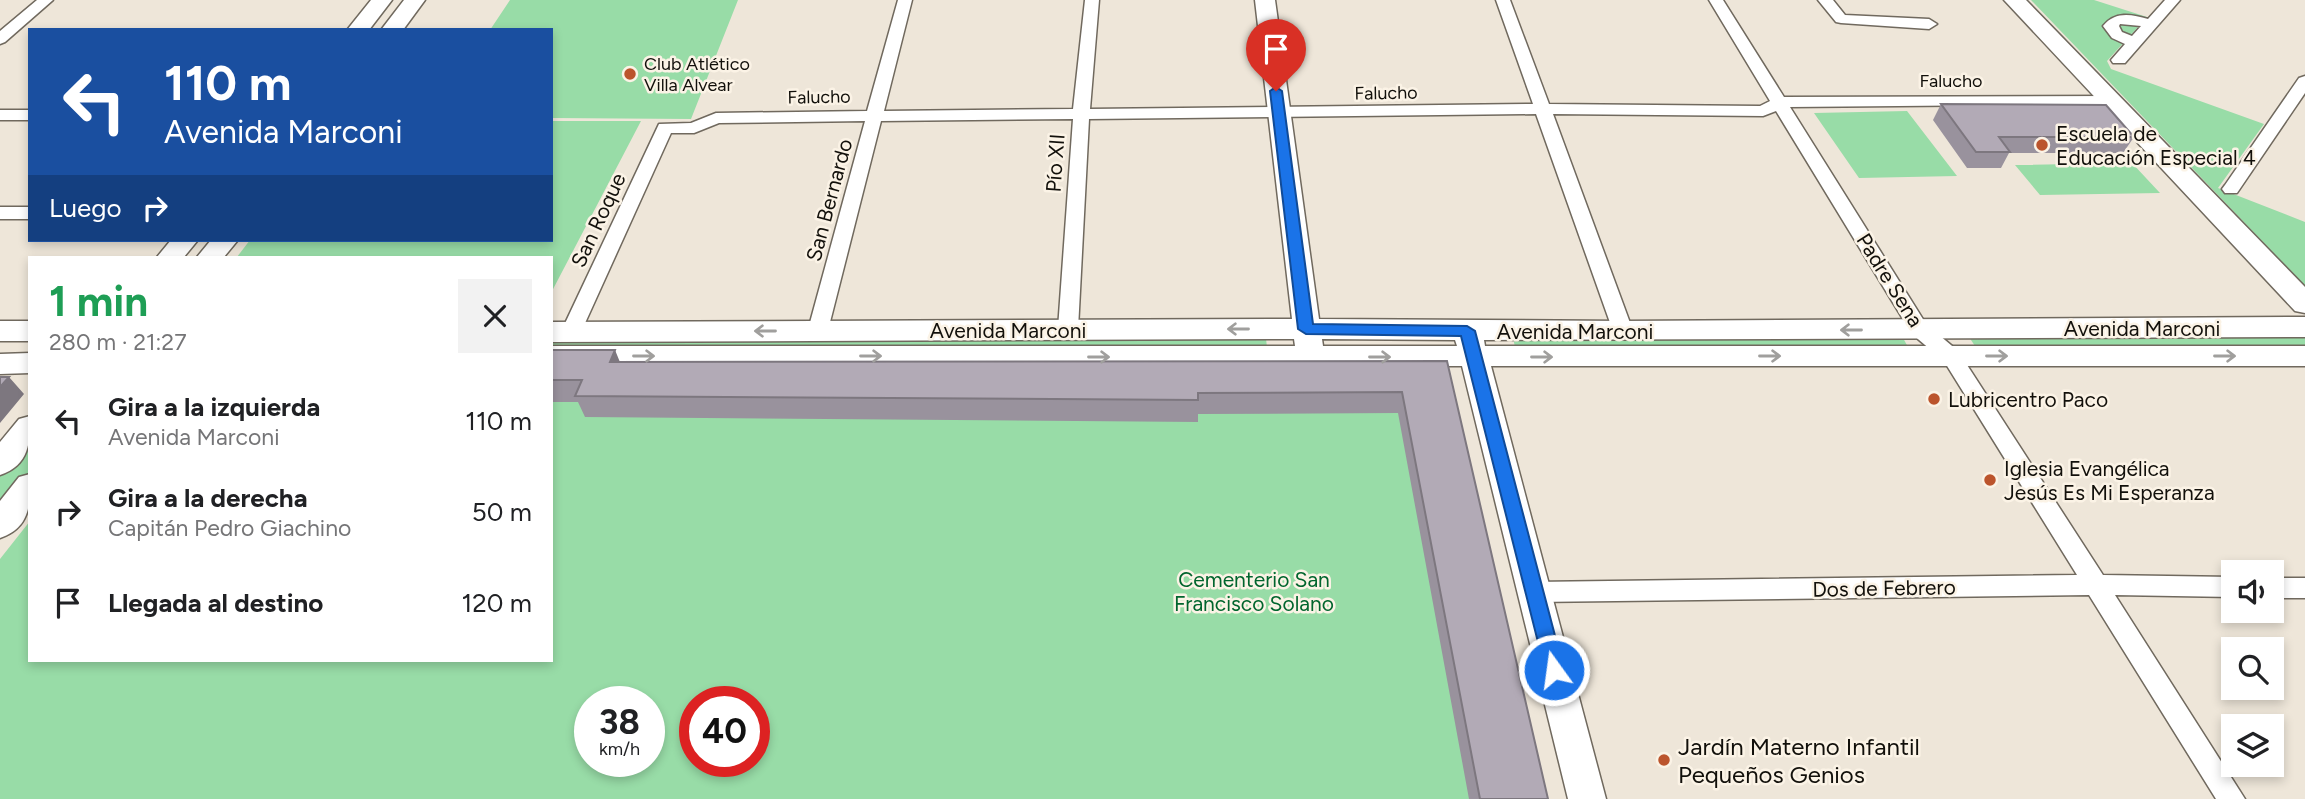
<!DOCTYPE html>
<html lang="es">
<meta charset="utf-8">
<style>
:root{--surface:#fff;--page:#f2f2f2;--text:#202124;--muted:#757577}
body{margin:0;font-family:Figtree,sans-serif;background:var(--page);color:var(--text);height:100vh;display:flex;flex-direction:column;font-size:26px;white-space:nowrap}
*{box-sizing:border-box;margin:0}
p{font-size:23px;color:var(--muted)}
.icon{flex:none;width:38px;height:38px;fill:none;stroke:currentColor;stroke-width:2;stroke-linecap:round;stroke-linejoin:round}
.map{position:relative;flex:1;overflow:hidden}
.side{position:absolute;left:28px;top:256px;width:525px;height:406px;display:flex;flex-direction:column;background:var(--surface);border-radius:0px;box-shadow:0 4px 10px #0003}
.side>*{flex:none}
.hud{position:absolute;left:28px;top:28px;width:525px;height:214px;border-radius:0px;box-shadow:0 4px 10px #0003;background:#1a4fa0;color:#fff;overflow:hidden}
.tools{position:absolute;left:2221px;top:560px;display:grid;gap:14px}
.tools a{display:grid;place-items:center;width:63px;height:63px;border-radius:0px;background:var(--surface);box-shadow:0 4px 10px #0003;font-size:35px}
.speed{position:absolute;left:574px;top:686px;display:flex;gap:14px;font-size:35px;font-weight:700;text-align:center}
.speed>*{display:grid;place-content:center;width:91px;height:91px;border-radius:50%;background:var(--surface);box-shadow:0 4px 10px #0003;line-height:1}
.speed small{font-size:18px;font-weight:400}
.speed .limit{border:10px solid #d22;background:#fff;color:#111}
.pin{position:absolute;display:grid;place-items:center;width:60px;height:60px;color:#fff;margin:-72px -30px;border-radius:50% 50% 50% 0;rotate:-45deg;box-shadow:0 0 7px #0007}
.pin .icon{rotate:45deg}
.me{position:absolute;width:77px;margin:-38px;rotate:346deg;stroke-linejoin:round;filter:drop-shadow(0 0 5px #0008)}
.turn{display:flex;align-items:center;gap:24px;height:147px;padding:0 21px;font-size:32px}
.turn .icon{width:91px;height:91px;stroke-width:2.5}
.turn b{display:block;font-size:49px;line-height:60px}
.then{display:flex;align-items:center;height:66px;padding:0 21px;background:#0003;gap:14px;font-size:26px}
.round{display:grid;place-items:center;flex:none;width:74px;height:74px;border-radius:0px;background:var(--page)}
.overview{display:flex;align-items:center;justify-content:space-between;height:119px;padding:0 21px}
h1{font-size:42px;font-weight:700;line-height:52px;color:#1e9e55}
ul{padding:0;list-style:none}
li{display:flex;align-items:center;gap:21px;height:91px;padding:0 21px}
li div{flex:1}
li b{display:block;font-size:26px}
li em{font-style:normal}
.map>svg:first-child{display:block}
.green{fill:#98dca7;fill-rule:evenodd}
.lines{fill:none;stroke-linecap:round;stroke-linejoin:round}
.street-casing{stroke:#70695e;stroke-width:3}
.secondary-casing{stroke:#70695e;stroke-width:3}
.street{fill:#fff;fill-rule:evenodd}
.secondary{fill:#fff;fill-rule:evenodd}
.wall{fill:#99929d}
.shaded-wall{fill:#7d777f}
.building{fill:#b2aab6;stroke:#7d777f;stroke-width:2}
.oneway{stroke:#a09f9d}
.route{fill:#1a73e8;stroke:#114b97;stroke-width:2}
.poi-dot{fill:#bb542c;stroke:#fbf3e6;stroke-width:2.5}
.labels{text-anchor:middle;dominant-baseline:central;stroke-width:5;stroke-linejoin:round;paint-order:stroke}
.far-poi-label{font-size:18px;fill:#12100b;stroke:#fbf3e6;text-anchor:start}
.far-street-label{font-size:18px;fill:#12100b;stroke:#fbf3e6}
.poi-label{font-size:21px;fill:#12100b;stroke:#fbf3e6;text-anchor:start}
.street-label{font-size:21px;fill:#12100b;stroke:#fbf3e6}
.park-label{font-size:21px;fill:#00652d;stroke:#fbf3e6}
.near-poi-label{font-size:24px;fill:#12100b;stroke:#fbf3e6;text-anchor:start}
</style>
<div class="map">
<svg width="2305" height="799" viewBox="0 0 2305 799">
<rect width="100%" height="100%" fill="#eee6d9"/>
<!-- green -->
<path class="green" d="M510 0H738L691 119 551 118V30H490Z
M2031 0H2094L2147 17 2107 61 2111 69 2264 124 2218 188 2305 222V286Z
M1907 111 1957 176 1859 178 1814 113Z
M551 121H641L551 293V257H237L250 240H551Z
M2132 163 2160 193 2040 195 2015 165Z
M2305 335V345L1975 346 1969 337Z
M1266 338 1267 348H551V339Z
M1513 338H1903L1908 347H1515Z
M551 370 1444 381 1536 799H0V559L30 521V660H551ZM590 702H649V761H590ZM695 702H754V761H695Z
M30 438V473L0 510V474Z"/>
<g class="lines">
<!-- street casing -->
<g class="street-casing">
<path id="street" d="M37 0H53L5 42 0 44V31Z
M898 0H912L884 111 1073 109 1085 0H1099L1090 109 1533 104 1496 0H1510L1549 104 1760 106 1770 101 1709 0H1723L1784 97 2114 96 2116 99 2108 104 1790 107 1926 324 1958 351 2103 575 2233 577V597L2115 595 2245 799H2216L2089 595 1534 602 1525 599 1522 592 1525 585 1534 582 2077 575 1944 361 1912 334 1776 111 1763 116 1553 114 1633 331 1630 336H1616L1613 331 1536 114 1089 119 1078 329 1075 334H1061L1058 329 1073 119 881 121 828 330 825 335H811L808 330 865 121 719 123 694 133H671L581 332 578 337H564L561 332 659 124 691 123 716 113 867 111Z
M1818 0H1833L1845 15 1929 19 1937 24 1929 29 1841 23 1836 22Z
M2165 0H2180L2125 63H2113L2111 60 2125 44 2112 38 2103 26C2115 11 2131 14 2148 19ZM2120 24 2141 26 2132 36 2122 32 2119 26Z
M2305 76V93L2237 193H2225L2222 189 2225 185 2299 78Z
M0 110H30V120H0Z
M0 207H30V219H0Z
M2272 578H2305V598H2272Z"/>
</g>
<!-- secondary casing -->
<g class="secondary-casing">
<path id="secondary" d="M371 0H392L369 30H347Z
M404 0H425L403 30H381Z
M1255 0H1275L1319 319 1623 321 2305 317V337L1484 340 1485 346H2305V366H1491L1606 799H1568L1462 366H551V346H1295L1294 339 551 342V322L1292 319ZM1322 339 1455 340 1457 346H1323Z
M2004 0H2026L2305 287V313L2295 311Z
M171 240H198L184 257H157Z
M211 240H238L224 257H197Z
M0 321H30V341H0Z
M30 353V373L0 374V354Z
M30 416C30 442 30 465 0 475V442L19 419Z
M30 474C30 502 32 527 0 538V501L19 477Z"/>
</g>
<!-- street -->
<use href="#street" class="street"/>
<!-- secondary -->
<use href="#secondary" class="secondary"/>
</g>
<!-- wall -->
<path class="wall" d="M1941 104 2134 137 2123 153H2009L2001 168H1967L1933 120Z
M551 350 620 362 1447 361 1548 799H1469L1398 413 1198 414V422L585 417 578 402H551Z"/>
<!-- shaded-wall -->
<path class="shaded-wall" d="M615 350 624 372 610 362Z
M9 377 24 394 0 423V387Z"/>
<!-- building -->
<path class="building" d="M1941 104 2106 105 2134 137H1999L2010 152H1976Z
M551 350H615L610 362 1447 361 1548 799H1480L1402 392 1198 393V400L575 396 582 380H551Z
M0 377H9L0 387Z"/>
<!-- one-way arrows -->
<defs><path id="oneway-shaft" d="M-6 0H5M1.5-3L5.5 0L1.5 3" fill="none" stroke-width="1.6" stroke-linecap="round" stroke-linejoin="round" transform="scale(1.75)"/></defs>
<g class="oneway">
<use href="#oneway-shaft" transform="translate(1238 329) rotate(180)"/>
<use href="#oneway-shaft" transform="translate(1851 330) rotate(180)"/>
<use href="#oneway-shaft" transform="translate(765 331) rotate(180)"/>
<use href="#oneway-shaft" transform="translate(644 356)"/>
<use href="#oneway-shaft" transform="translate(871 356)"/>
<use href="#oneway-shaft" transform="translate(1770 356)"/>
<use href="#oneway-shaft" transform="translate(1997 356)"/>
<use href="#oneway-shaft" transform="translate(2225 356)"/>
<use href="#oneway-shaft" transform="translate(1099 357)"/>
<use href="#oneway-shaft" transform="translate(1380 357)"/>
<use href="#oneway-shaft" transform="translate(1542 357)"/>
</g>
<!-- route -->
<path class="route" d="M1276 87 1282 91 1313 324 1467 326 1475 331 1564 670 1561 676 1554 678 1548 676 1545 670 1461 336 1306 334 1298 329 1270 91Z"/>
<!-- markers -->
<g class="poi-dot">
<circle cx="630" cy="74" r="7"/>
<circle cx="2042" cy="145" r="7"/>
<circle cx="1934" cy="399" r="7"/>
<circle cx="1990" cy="480" r="7"/>
<circle cx="1664" cy="760" r="7"/>
</g>
<g class="labels">
<!-- far-poi labels -->
<g class="far-poi-label">
<text x="644" y="64">Club Atlético<tspan x="644" dy="21">Villa Alvear</tspan></text>
</g>
<!-- far-street labels -->
<g class="far-street-label">
<text x="1951" y="81">Falucho</text>
<text transform="translate(1386 93) rotate(-1)">Falucho</text>
<text transform="translate(819 97) rotate(-1)">Falucho</text>
</g>
<!-- poi labels -->
<g class="poi-label">
<text x="2056" y="133">Escuela de<tspan x="2056" dy="24">Educación Especial 4</tspan></text>
<text x="1948" y="399">Lubricentro Paco</text>
<text x="2004" y="468">Iglesia Evangélica<tspan x="2004" dy="24">Jesús Es Mi Esperanza</tspan></text>
</g>
<!-- street labels -->
<g class="street-label">
<text transform="translate(1055 163) rotate(-86)">Pío XII</text>
<text transform="translate(829 200) rotate(-75)">San Bernardo</text>
<text transform="translate(598 220) rotate(-65)">San Roque</text>
<text transform="translate(1890 280) rotate(58)">Padre Sena</text>
<text x="2142" y="328">Avenida Marconi</text>
<text x="1008" y="330">Avenida Marconi</text>
<text x="1575" y="331">Avenida Marconi</text>
<text transform="translate(1884 588) rotate(-1)">Dos de Febrero</text>
</g>
<!-- park labels -->
<g class="park-label">
<text x="1254" y="579">Cementerio San<tspan x="1254" dy="24">Francisco Solano</tspan></text>
</g>
<!-- near-poi labels -->
<g class="near-poi-label">
<text x="1678" y="746">Jardín Materno Infantil<tspan x="1678" dy="28">Pequeños Genios</tspan></text>
</g>
</g>
</svg>
<div class="tools">
<a><svg class="icon" aria-label="sound" viewBox="0 0 24 24"><path d="M4 9h4l5-4v14l-5-4H4zM17 9q2 3 0 6"/></svg></a>
<a><svg class="icon" aria-label="search" viewBox="0 0 24 24"><circle cx="10" cy="10" r="6"/><path d="M15 15l6 6"/></svg></a>
<a><svg class="icon" aria-label="layers" viewBox="0 0 24 24"><path d="M12 4l9 5-9 5-9-5zM3 14l9 5 9-5"/></svg></a>
</div>
<div class="speed"><div>38<small>km/h</small></div><div class="limit">40</div></div>
<div class="pin" style="left:1276px;top:91px;background:#d93025"><svg class="icon" aria-label="arrive" viewBox="0 0 24 24"><path d="M6 21V4h12l-3 4 3 4H6"/></svg></div>
<svg class="me" style="left:1554px;top:670px" viewBox="-20 -20 40 40"><circle r="17" fill="#1a73e8" stroke="#fff" stroke-width="3"/><path d="M0-11L8 9 0 5-8 9z" fill="#fff"/></svg>
<div class="hud">
<div class="turn"><svg class="icon" aria-label="left" viewBox="0 0 24 24"><path d="M17 20v-9H6M10 6l-5 5 5 5"/></svg><div><b>110 m</b>Avenida Marconi</div></div>
<div class="then">Luego<svg class="icon" aria-label="right" viewBox="0 0 24 24"><path d="M7 20v-9h11M14 6l5 5-5 5"/></svg></div>
</div>
<section class="side">
<div class="overview"><div><h1>1 min</h1><p>280 m · 21:27</p></div><a class="round"><svg class="icon" aria-label="close" viewBox="0 0 24 24"><path d="M6 6l12 12M18 6L6 18"/></svg></a></div>
<ul>
<li><svg class="icon" aria-label="left" viewBox="0 0 24 24"><path d="M17 20v-9H6M10 6l-5 5 5 5"/></svg><div><b>Gira a la izquierda</b><p>Avenida Marconi</p></div><em>110 m</em></li>
<li><svg class="icon" aria-label="right" viewBox="0 0 24 24"><path d="M7 20v-9h11M14 6l5 5-5 5"/></svg><div><b>Gira a la derecha</b><p>Capitán Pedro Giachino</p></div><em>50 m</em></li>
<li><svg class="icon" aria-label="arrive" viewBox="0 0 24 24"><path d="M6 21V4h12l-3 4 3 4H6"/></svg><div><b>Llegada al destino</b></div><em>120 m</em></li>
</ul>
</section>
</div>
